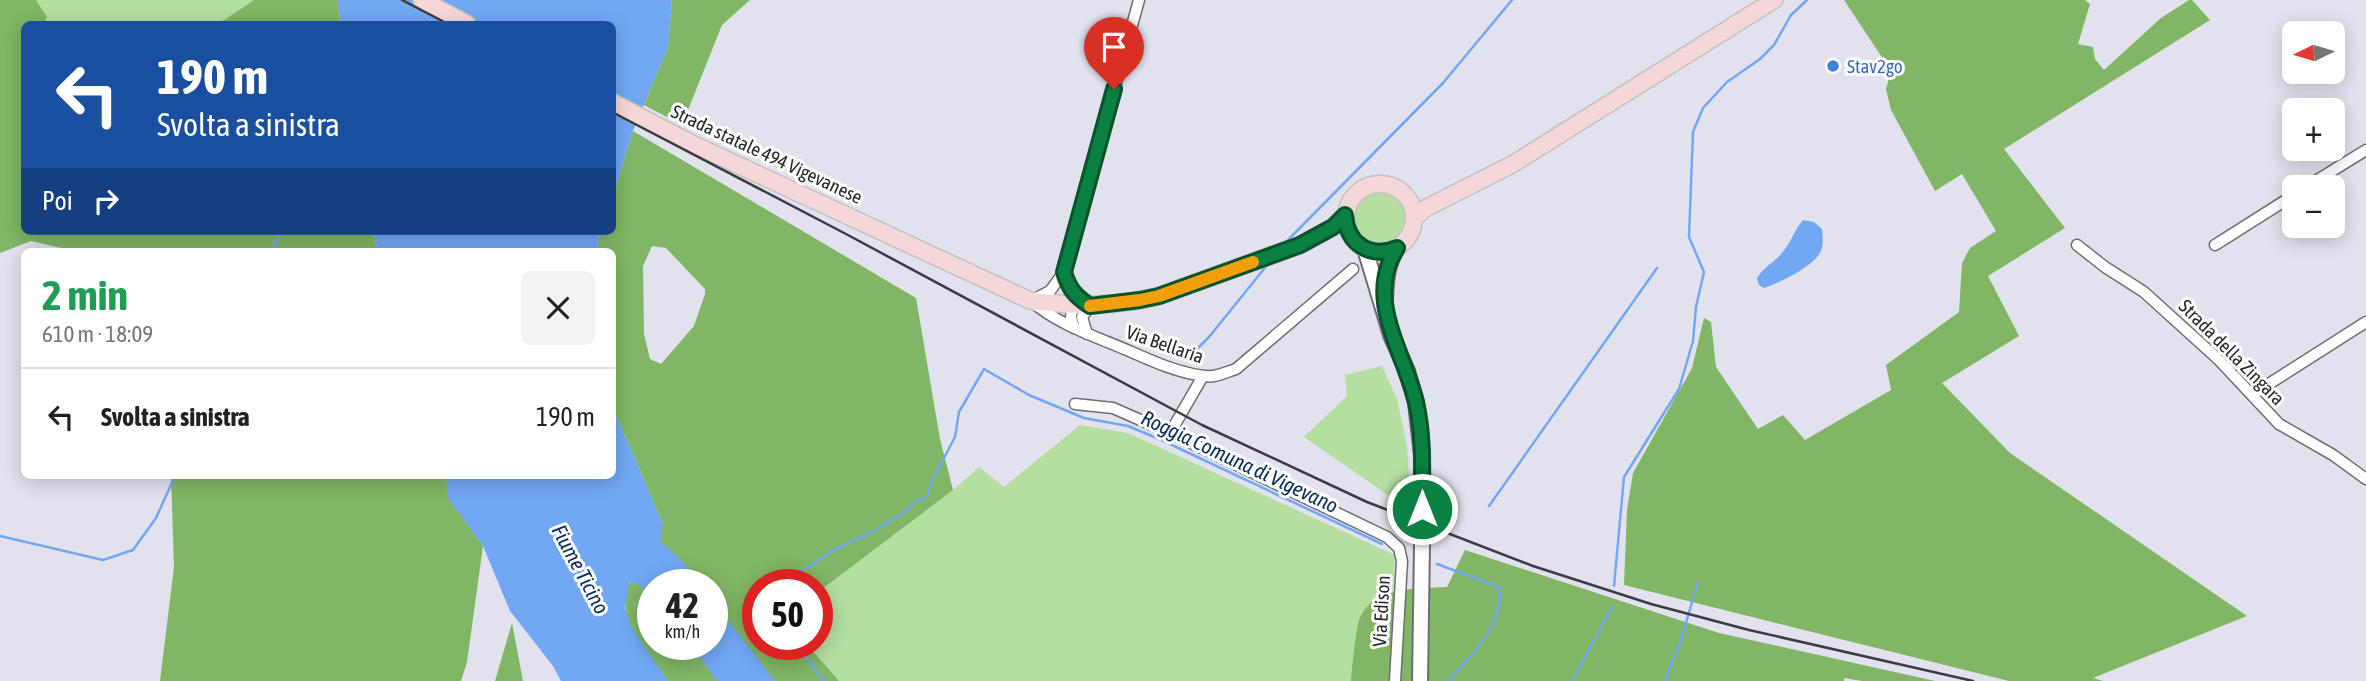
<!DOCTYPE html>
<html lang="it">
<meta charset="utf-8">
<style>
:root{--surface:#fff;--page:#f2f2f2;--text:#202124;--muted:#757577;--line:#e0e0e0}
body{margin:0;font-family:"Asap Condensed",sans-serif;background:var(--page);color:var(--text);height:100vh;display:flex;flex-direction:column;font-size:26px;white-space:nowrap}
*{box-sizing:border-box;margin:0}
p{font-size:23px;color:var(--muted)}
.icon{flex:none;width:38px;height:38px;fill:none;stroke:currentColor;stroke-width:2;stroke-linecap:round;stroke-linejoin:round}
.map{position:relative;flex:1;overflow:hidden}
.panel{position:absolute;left:21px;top:248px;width:595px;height:231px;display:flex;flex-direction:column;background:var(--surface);border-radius:10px;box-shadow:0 4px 18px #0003}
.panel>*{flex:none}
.top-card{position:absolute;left:21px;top:21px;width:595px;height:214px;border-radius:10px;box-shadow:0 4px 18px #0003;background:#1a4fa0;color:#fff;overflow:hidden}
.needle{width:46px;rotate:265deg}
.tools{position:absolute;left:2282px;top:21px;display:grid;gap:14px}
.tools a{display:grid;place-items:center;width:63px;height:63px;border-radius:10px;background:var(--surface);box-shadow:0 4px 18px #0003;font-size:35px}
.speed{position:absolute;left:637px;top:569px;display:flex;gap:14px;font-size:35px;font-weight:700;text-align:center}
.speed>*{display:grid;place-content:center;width:91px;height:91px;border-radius:50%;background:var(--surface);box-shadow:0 4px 18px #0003;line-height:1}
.speed small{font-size:18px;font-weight:400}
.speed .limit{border:10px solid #d22;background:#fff;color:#111}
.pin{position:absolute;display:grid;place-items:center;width:60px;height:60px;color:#fff;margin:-72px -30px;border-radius:50% 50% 50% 0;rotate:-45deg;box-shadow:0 0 7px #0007}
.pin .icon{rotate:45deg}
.me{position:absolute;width:77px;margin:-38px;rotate:0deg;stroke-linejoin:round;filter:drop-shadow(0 0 5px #0008)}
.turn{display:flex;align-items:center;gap:24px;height:147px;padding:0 21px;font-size:32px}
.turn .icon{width:91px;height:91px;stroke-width:2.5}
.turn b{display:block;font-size:49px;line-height:60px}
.then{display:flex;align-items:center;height:66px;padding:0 21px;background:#0003;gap:14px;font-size:26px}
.round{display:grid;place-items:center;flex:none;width:74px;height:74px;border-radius:10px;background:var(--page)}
.overview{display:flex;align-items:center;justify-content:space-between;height:119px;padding:0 21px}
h1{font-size:42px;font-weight:700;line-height:52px;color:#1e9e55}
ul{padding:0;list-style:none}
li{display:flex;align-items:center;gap:21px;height:98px;padding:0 21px;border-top:2px solid var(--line)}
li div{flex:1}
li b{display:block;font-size:26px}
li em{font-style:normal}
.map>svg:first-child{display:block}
.green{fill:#b5dea1}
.forest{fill:#80b664;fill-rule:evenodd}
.water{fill:#71a7f3}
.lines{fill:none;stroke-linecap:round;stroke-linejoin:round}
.stream{stroke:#71a7f3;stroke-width:2.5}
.secondary-tunnel{stroke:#bcbcc7;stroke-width:14;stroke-dasharray:14 7;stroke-linecap:butt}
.street-casing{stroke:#6d6d77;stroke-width:13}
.secondary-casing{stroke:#6d6d77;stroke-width:18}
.primary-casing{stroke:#c2c2c4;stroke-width:19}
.street{stroke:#fff;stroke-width:10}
.secondary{stroke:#fff;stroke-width:14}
.primary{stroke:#f5d7d7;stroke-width:16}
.rail{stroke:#3b3b41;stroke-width:2.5}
.route-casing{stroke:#07532c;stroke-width:18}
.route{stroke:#0b8043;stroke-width:12}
.slow{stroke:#f59e0b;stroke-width:12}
.shop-dot{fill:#3f7fe0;stroke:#fff;stroke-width:2.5}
.labels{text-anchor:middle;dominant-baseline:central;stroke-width:6;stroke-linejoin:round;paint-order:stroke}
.shop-label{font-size:19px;fill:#366cbe;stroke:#fff;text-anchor:start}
.street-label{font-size:19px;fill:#26262b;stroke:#fff}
.water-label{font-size:21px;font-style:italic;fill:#082c5b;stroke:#fff}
</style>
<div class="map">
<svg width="2366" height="681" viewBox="0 0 2366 681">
<rect width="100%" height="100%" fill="#e2e2ee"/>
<!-- green -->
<path class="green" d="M36 0H254L218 24H44L47 17Z
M1353 219a26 26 0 1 1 52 0a26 26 0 1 1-52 0Z
M1382 366 1397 399 1407 446 1411 511 1304 437 1347 396 1345 375Z
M1080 425 1128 433 1395 555 1393 592 1380 596 1360 616 1351 681H839L807 644H817V593L953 490 979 467 1004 487Z"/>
<!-- forest -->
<path class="forest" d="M0 0H36L47 17 44 24H24V231H373L378 252H78L31 241 0 253Z
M254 0H337L341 24H218Z
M672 0H750L722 25 682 125 644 105 668 47Z
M1844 0H2085L2090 4 2078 44 2093 47 2095 59 2104 70 2161 18 2189 0H2192L2210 20 2004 149 2065 228 1988 276 2019 336 1942 383 2010 453 2247 616 2093 678 2103 681H2009L1624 585 1627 510 1633 473 1692 368 1704 318 1711 322 1716 367 1758 429 1783 415 1805 440 1891 390 1886 365 1959 312 1962 263 1970 248 1996 231 1962 174 1935 191 1891 110 1886 89 1891 71Z
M633 131 916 298 940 439 953 490 817 593V584H758V644H807L839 681H668C654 660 629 635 626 610 622 583 649 547 663 524L613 408 612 252H596L601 231H612L613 195ZM652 246 666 248 705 289V294L694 326 661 364 650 359 644 334 643 266ZM653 584H712V644H653Z
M171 476H446L449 498 483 546 467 662 461 681H160L174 567Z
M1465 550 1719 633 1935 681H1862L1844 678V681H1351C1352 669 1356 623 1361 615 1377 586 1418 589 1447 587Z
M512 623 523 681H495Z"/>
<!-- water -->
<path class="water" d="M337 0H672L668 47 633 131 613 195 612 24H341Z
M1803 220 1814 222 1822 229C1823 238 1824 248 1818 256 1808 269 1779 283 1764 288L1759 285 1757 278C1764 266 1777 261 1785 249 1792 240 1795 229 1803 220Z
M373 231H601L596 252H378Z
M613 408 663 524 660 541 680 559 701 584H653V593L630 581 625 608 633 630 668 681H561L553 666 510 611 483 546 448 498 446 476H612Z
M712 600 775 681H717L690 644H712Z"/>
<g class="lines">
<!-- stream -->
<path class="stream" d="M1285 243 1443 83 1512 0
M271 252 281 231
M1193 353 1209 337 1268 264
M1489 506 1657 268
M0 536 103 560 133 550 156 518 175 476
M1437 564 1499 587C1505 624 1471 656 1448 681
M782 584 832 551 870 533 903 513 915 502 927 497 932 481 955 437 959 412 984 369 1029 395 1084 418 1128 426 1159 439 1382 544
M1614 586 1624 477 1679 389 1693 341 1696 307 1704 272 1689 237 1693 132 1703 108 1727 82 1760 59 1774 45 1791 15 1807 0
M796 644 824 681
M1572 681 1613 606
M1665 681 1680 643 1698 582"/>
<!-- secondary-tunnel -->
<path class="secondary-tunnel" d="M1422 544V509"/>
<!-- street casing -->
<g class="street-casing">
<path id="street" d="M1139 0 1064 272 1050 291 1031 301C1059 325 1094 336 1127 350 1152 361 1178 373 1205 376 1216 378 1226 372 1236 369L1353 269
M2306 187 2366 150
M2077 245 2105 267 2144 292 2219 360 2279 424 2333 455 2366 479
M2215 245 2294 195
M1064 272C1069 289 1075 296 1090 306L1082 317 1087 334
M1074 328 1071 317 1072 309 1078 305
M1203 376 1170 433 1387 537 1399 548 1402 561 1395 681
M2253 394 2366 322
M1075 404 1113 408 1170 433"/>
</g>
<!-- secondary casing -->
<g class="secondary-casing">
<path id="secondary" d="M1365 249 1391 335 1407 371 1416 403 1422 455V509
M1385 300C1386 281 1386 265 1397 248
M1420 681 1422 544"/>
</g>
<!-- primary casing -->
<g class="primary-casing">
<path id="primary" d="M422 0 467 24
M612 102 695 145 1031 301C1077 306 1114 307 1159 296L1300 245 1333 227 1345 215
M1346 218a34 34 0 1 1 68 0a34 34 0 1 1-68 0Z
M1414 218 1426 208 1513 164 1774 0"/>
</g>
<!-- street -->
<use href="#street" class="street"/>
<!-- secondary -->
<use href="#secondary" class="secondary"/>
<!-- primary -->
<use href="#primary" class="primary"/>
<!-- rail -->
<path class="rail" d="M402 0 448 24
M612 112 846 234 1202 425 1367 502 1533 566 1651 604 1749 630 1973 681"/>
</g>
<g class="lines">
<!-- route casing -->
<g class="route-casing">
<path id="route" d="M1114 89 1064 272C1069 289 1075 296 1090 306L1140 300 1159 296 1300 245 1333 227 1345 215C1347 244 1370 259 1397 248 1364 299 1404 351 1416 402 1424 437 1422 473 1422 509"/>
</g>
<!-- route -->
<use href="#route" class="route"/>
<!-- slow -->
<path class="slow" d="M1090 306 1140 300 1159 296 1253 262"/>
</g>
<!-- markers -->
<circle class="shop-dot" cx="1833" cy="66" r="7"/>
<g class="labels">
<!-- shop labels -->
<g class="shop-label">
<text x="1847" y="66">Stav2go</text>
</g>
<!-- street labels -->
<g class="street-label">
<text transform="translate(767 154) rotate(25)">Strada statale 494 Vigevanese</text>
<text transform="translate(1165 344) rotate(19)">Via Bellaria</text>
<text transform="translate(2232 352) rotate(45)">Strada della Zingara</text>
<text transform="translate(1381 611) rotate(-87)">Via Edison</text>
</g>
<!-- water labels -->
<g class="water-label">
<text transform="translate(1240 461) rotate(25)">Roggia Comuna di Vigevano</text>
<text transform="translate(581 569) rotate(62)">Fiume Ticino</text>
</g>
</g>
</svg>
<div class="tools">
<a><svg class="needle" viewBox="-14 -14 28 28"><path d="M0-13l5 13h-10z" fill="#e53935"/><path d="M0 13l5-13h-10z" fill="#757577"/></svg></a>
<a>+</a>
<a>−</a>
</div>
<div class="speed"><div>42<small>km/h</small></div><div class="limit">50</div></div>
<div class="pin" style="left:1114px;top:89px;background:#d93025"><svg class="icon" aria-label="arrive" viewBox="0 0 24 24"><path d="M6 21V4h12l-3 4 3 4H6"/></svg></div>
<svg class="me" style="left:1422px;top:509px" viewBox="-20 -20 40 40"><circle r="17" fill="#0b8043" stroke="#fff" stroke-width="3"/><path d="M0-11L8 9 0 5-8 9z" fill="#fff"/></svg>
<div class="top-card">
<div class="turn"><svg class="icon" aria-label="left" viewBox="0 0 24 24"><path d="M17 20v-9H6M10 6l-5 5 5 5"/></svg><div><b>190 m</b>Svolta a sinistra</div></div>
<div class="then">Poi<svg class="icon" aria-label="right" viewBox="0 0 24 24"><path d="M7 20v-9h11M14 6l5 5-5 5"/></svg></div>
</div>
<section class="panel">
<div class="overview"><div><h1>2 min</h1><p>610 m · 18:09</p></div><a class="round"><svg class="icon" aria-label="close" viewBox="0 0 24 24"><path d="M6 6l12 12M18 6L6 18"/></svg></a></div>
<ul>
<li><svg class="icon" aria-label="left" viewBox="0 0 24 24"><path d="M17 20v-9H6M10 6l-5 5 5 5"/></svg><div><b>Svolta a sinistra</b></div><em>190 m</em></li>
</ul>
</section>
</div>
